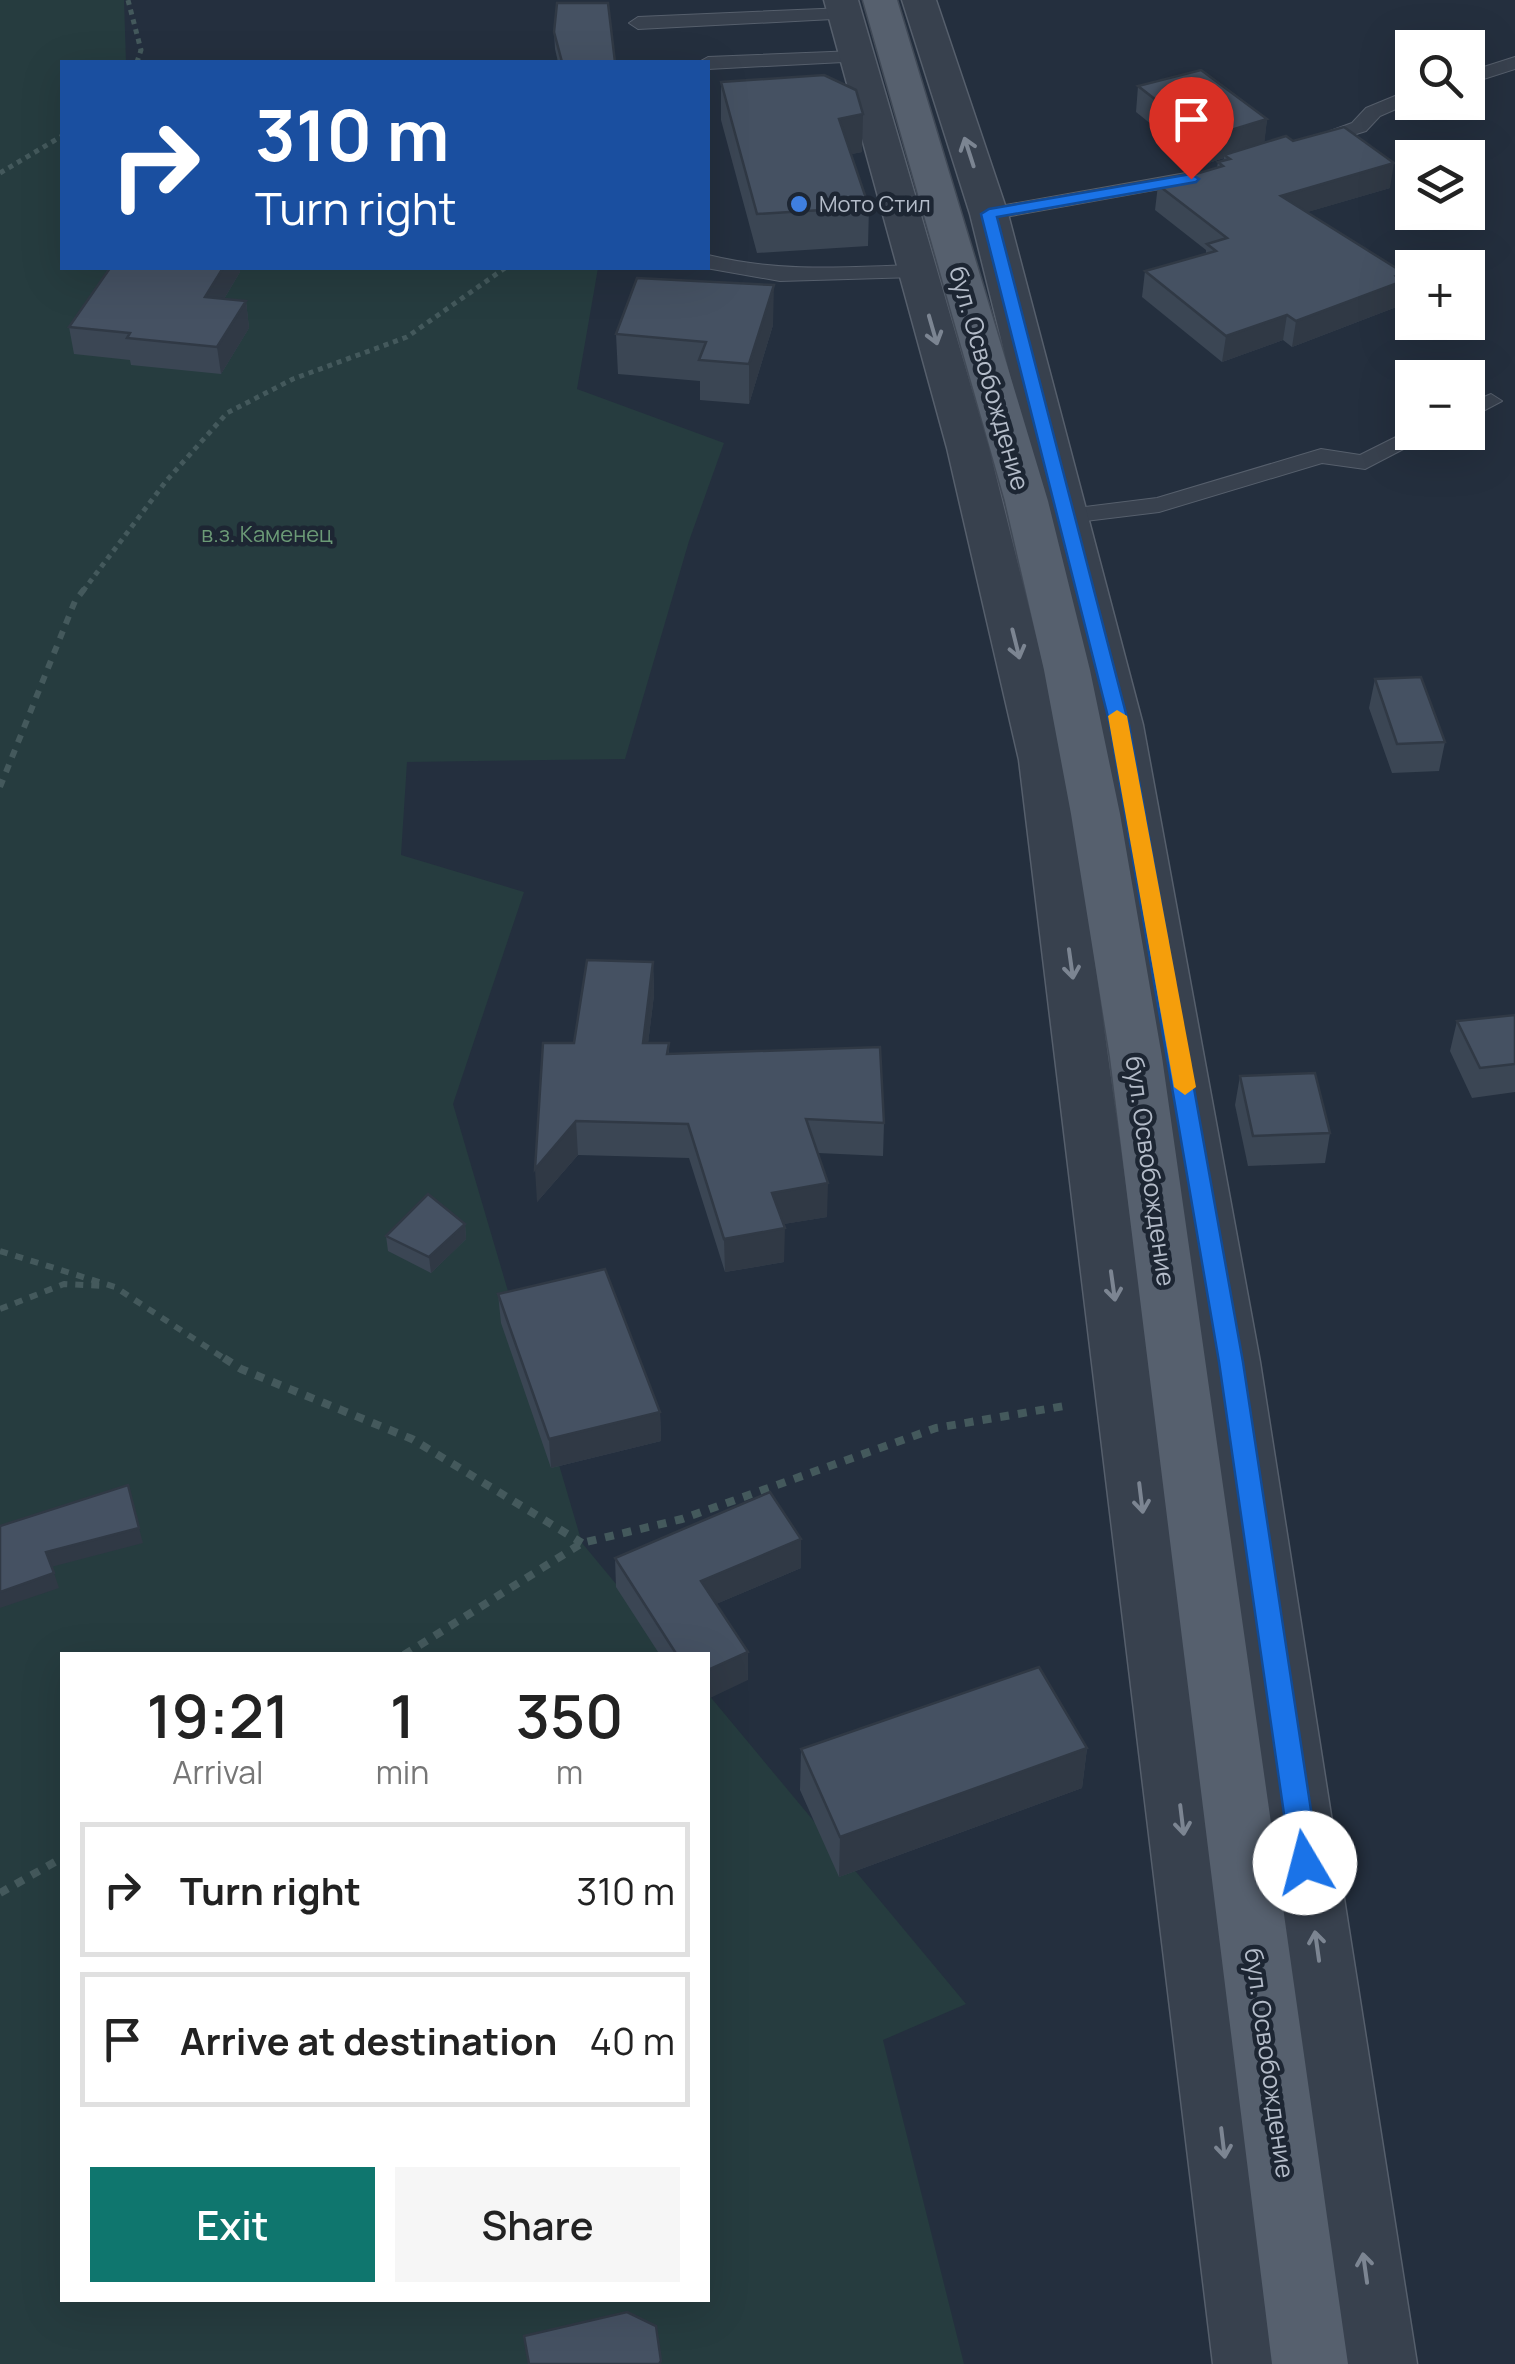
<!DOCTYPE html>
<meta charset="utf-8">
<style>
:root{--surface:#fff;--page:#f6f6f6;--text:#222;--muted:#767676;--line:#e0e0e0;--accent:#0f766e}
body{margin:0;font-family:Manrope,sans-serif;background:var(--page);color:var(--text);height:100vh;display:flex;flex-direction:column;font-size:38px;white-space:nowrap}
*{box-sizing:border-box;margin:0}
p{font-size:32px;color:var(--muted)}
.icon{flex:none;width:55px;height:55px;fill:none;stroke:currentColor;stroke-width:2;stroke-linecap:round;stroke-linejoin:round}
.map{position:relative;flex:1;overflow:hidden}
.side{position:absolute;left:60px;top:1652px;width:650px;height:650px;display:flex;flex-direction:column;background:var(--surface);border-radius:0px;box-shadow:0 10px 40px #0002}
.side>*{flex:none}
.guide{position:absolute;left:60px;top:60px;width:650px;height:210px;border-radius:0px;box-shadow:0 10px 40px #0002;background:#1a4fa0;color:#fff;overflow:hidden}
.buttons{position:absolute;left:1395px;top:30px;display:grid;gap:20px}
.buttons a{display:grid;place-items:center;width:90px;height:90px;border-radius:0px;background:var(--surface);box-shadow:0 10px 40px #0002;font-size:50px}
.pin{position:absolute;display:grid;place-items:center;width:85px;height:85px;color:#fff;margin:-102px -42px;border-radius:50% 50% 50% 0;rotate:-45deg;box-shadow:0 0 10px #0007}
.pin .icon{rotate:45deg}
.me{position:absolute;width:110px;margin:-55px;rotate:352deg;stroke-linejoin:round;filter:drop-shadow(0 0 8px #0008)}
.turn{display:flex;align-items:center;gap:35px;height:210px;padding:0 30px;font-size:45px}
.turn .icon{width:130px;height:130px;stroke-width:2.5}
.turn b{display:block;font-size:70px;line-height:85px}
.eta{display:flex;justify-content:space-evenly;align-items:center;height:170px;text-align:center}
.eta b{font-size:60px;font-weight:600;line-height:70px}
.button{display:flex;gap:20px;margin-top:auto;padding:20px 30px}
.button a{flex:1;height:115px;border-radius:0px;background:var(--accent);color:#fff;font-size:40px;font-weight:600;line-height:115px;text-align:center}
.button a+a{background:var(--page);color:var(--text)}
ul{padding:0;list-style:none}
li{display:flex;align-items:center;gap:30px;height:135px;margin:0 20px 15px;padding:0 10px;border:5px solid var(--line);border-radius:0px}
li div{flex:1}
li b{display:block;font-size:38px}
li em{font-style:normal}
.map>svg:first-child{display:block}
.green{fill:#263c3f}
.lines{fill:none;stroke-linecap:round;stroke-linejoin:round}
.lane-casing{stroke:#565f6c;stroke-width:2}
.street-casing{stroke:#565f6c;stroke-width:3}
.primary-casing{stroke:#414a57;stroke-width:3}
.path-far2{stroke:#44595c;stroke-width:5;stroke-dasharray:5 5;stroke-linecap:butt}
.path-far1{stroke:#44595c;stroke-width:6;stroke-dasharray:8 8;stroke-linecap:butt}
.path{stroke:#44595c;stroke-width:8;stroke-dasharray:9 9;stroke-linecap:butt}
.lane{fill:#38414e;fill-rule:evenodd}
.street{fill:#38414e;fill-rule:evenodd}
.primary{fill:#56606e;fill-rule:evenodd}
.wall{fill:#3b4654}
.shaded-wall{fill:#303945}
.building{fill:#455162;stroke:#303945;stroke-width:2.5}
.oneway{stroke:#7c8592}
.route{fill:#1a73e8;stroke:#114b97;stroke-width:2.5}
.slow{fill:#f59e0b}
.shop-dot{fill:#3f7fe0;stroke:#1d2633;stroke-width:4}
.labels{text-anchor:middle;dominant-baseline:central;stroke-width:9;stroke-linejoin:round;paint-order:stroke}
.far-poi-label{font-size:22px;fill:#b4bcc9;stroke:#1d2633;text-anchor:start}
.far-park-label{font-size:22px;fill:#6b9a76;stroke:#1d2633}
.street-label{font-size:25px;fill:#b4bcc9;stroke:#1d2633}
</style>
<div class="map">
<svg width="1515" height="2364" viewBox="0 0 1515 2364">
<rect width="100%" height="100%" fill="#242f3e"/>
<!-- green -->
<path class="green" d="M0 0H124L126 62H62V268H598L577 389 724 443 689 541 625 759 407 762 401 855 524 892 453 1104 582 1543 675 1655H62V2300H708V1694L966 2004 883 2040 964 2364H0Z"/>
<g class="lines">
<!-- lane casing -->
<g class="lane-casing">
<path id="lane" d="M845 8 852 10V18L638 29 629 23 638 17Z
M856 51 866 57 863 61 708 69V62H699L708 57Z
M1515 57V69L1468 84V72Z
M1412 89V102L1380 116 1366 131 1308 149 1298 143 1352 123 1366 108Z
M1197 171 1207 177 1204 181 989 220 979 214 989 208Z
M708 255C782 273 841 267 916 265L927 271 916 277 780 281 706 268Z
M1491 394 1502 401 1468 419V404Z
M1412 429V432H1436L1365 469 1322 463 1159 512 1069 523 1057 516 1069 509 1157 498 1321 449 1360 455Z"/>
</g>
<!-- street casing -->
<g class="street-casing">
<path id="street" d="M824 0H858L989 448 1067 760 1289 2364H1213L1019 760 947 448Z
M902 0H936L1008 214 1143 725 1260 1362 1417 2364H1341L1202 1362 1097 725 970 214Z"/>
</g>
<!-- primary casing -->
<g class="primary-casing">
<path id="primary" d="M863 0H897L1048 501 1090 670 1120 814 1162 1057 1348 2364H1272L1110 1057 1071 814 1044 670 1005 501Z"/>
</g>
<!-- path-far2 -->
<path class="path-far2" d="M128 0 141 50 137 62
M0 173 62 136
M83 591 167 480 227 413 293 379 407 337 505 268"/>
<!-- path-far1 -->
<path class="path-far1" d="M0 787 75 601 85 588
M0 1251 115 1287 228 1361
M0 1309 64 1284 104 1286"/>
<!-- path -->
<path class="path" d="M224 1358 241 1369 412 1439 582 1543
M404 1655 582 1543 682 1519 936 1428 1070 1405
M0 1893 62 1858"/>
<!-- lane -->
<use href="#lane" class="lane"/>
<!-- street -->
<use href="#street" class="street"/>
<!-- primary -->
<use href="#primary" class="primary"/>
</g>
<!-- wall -->
<path class="wall" d="M554 32 615 62H558L555 49Z
M721 82 862 152 851 154 869 207 868 246 757 253 721 120Z
M1138 86 1267 119 1264 143 1293 141 1390 188 1307 212 1404 273 1399 306 1292 347 1283 340 1222 362 1142 297 1145 271 1206 254V250L1155 210 1158 185 1217 168 1218 162 1223 161 1224 158 1202 165 1136 112Z
M110 268H240V272L224 299 246 301 249 328 221 374 131 365 130 360 74 354 69 327Z
M773 325 749 404 700 400V381L618 374 616 334Z
M1375 679 1445 742 1439 771 1392 773 1369 708Z
M653 962 654 995 648 1043H669V1054L884 1123 883 1156 818 1153 827 1217 783 1224 784 1262 725 1272 689 1158 578 1155 537 1202 574 1043Z
M1515 1015V1092L1472 1098 1450 1051 1457 1021Z
M1240 1076 1330 1133 1325 1163 1248 1166 1235 1105Z
M465 1224 466 1239 431 1273 388 1251 386 1236Z
M498 1294 660 1412 661 1441 551 1468 501 1323Z
M801 1539V1568L716 1604 748 1652V1680L708 1655H660L616 1587 615 1558Z
M1087 1748 1082 1788 839 1877 800 1790 801 1749Z"/>
<!-- shaded-wall -->
<path class="shaded-wall" d="M863 114 862 152 838 157 839 119Z
M1267 119 1264 146 1224 155V158L1202 165 1205 138Z
M1394 163 1390 188 1277 221 1281 196Z
M223 268H240V272L209 324 205 297Z
M1404 273 1399 306 1292 347 1296 321Z
M774 285 773 325 749 404V364Z
M246 301 249 328 221 374 217 347Z
M1287 315 1283 340 1222 362 1226 336Z
M653 962 654 995 644 1077 643 1043Z
M576 1121 578 1155 537 1202 535 1169Z
M828 1183 827 1217 772 1226V1193Z
M465 1224 466 1239 431 1273 429 1257Z
M785 1228 784 1262 725 1272 724 1239Z
M660 1412 661 1441 551 1468 549 1439Z
M139 1528 143 1543 51 1567 46 1552Z
M801 1539V1568L702 1610 701 1581Z
M54 1573 59 1588 0 1608V1592Z
M748 1652V1680L708 1699V1670Z
M1087 1748 1082 1788 839 1877 840 1837Z"/>
<!-- building -->
<path class="building" d="M557 3H608L615 62H562L554 32Z
M1201 70 1267 119 1205 138 1138 86Z
M824 75 856 90 863 114 839 119 869 207 757 214 721 82Z
M1344 127 1394 163 1281 196 1404 273 1396 276 1403 281 1296 321 1287 315 1226 336 1145 271 1216 251 1207 244 1227 238 1158 185 1223 166 1218 162 1230 159 1224 155 1286 136 1293 141Z
M110 268H223L205 297 246 301 217 347 127 338 130 333 69 327Z
M637 278 774 285 749 364 699 360 706 342 616 334Z
M1421 677 1445 742 1397 744 1375 679Z
M587 960 653 962 643 1043H669L667 1054 880 1047 884 1123 806 1119 828 1183 772 1193 785 1228 724 1239 688 1124 576 1121 535 1169 543 1043H574Z
M1515 1015V1064L1480 1068 1457 1021Z
M1315 1073 1330 1133 1253 1136 1240 1076Z
M428 1194 465 1224 429 1257 386 1236Z
M605 1269 660 1412 549 1439 498 1294Z
M128 1485 139 1528 46 1552 54 1573 0 1592V1526Z
M770 1492 801 1539 701 1581 748 1652 708 1670V1655H677L615 1558Z
M1039 1667 1087 1748 840 1837 801 1749Z
M627 2312 656 2326 661 2361 659 2364H529L524 2336Z"/>
<!-- one-way arrows -->
<defs><path id="oneway-shaft" d="M-6 0H5M1.5-3L5.5 0L1.5 3" fill="none" stroke-width="1.6" stroke-linecap="round" stroke-linejoin="round" transform="scale(2.5)"/></defs>
<g class="oneway">
<use href="#oneway-shaft" transform="translate(969 152) rotate(-108)"/>
<use href="#oneway-shaft" transform="translate(933 330) rotate(74)"/>
<use href="#oneway-shaft" transform="translate(1016 644) rotate(76)"/>
<use href="#oneway-shaft" transform="translate(1071 964) rotate(82)"/>
<use href="#oneway-shaft" transform="translate(1113 1286) rotate(82)"/>
<use href="#oneway-shaft" transform="translate(1141 1498) rotate(83)"/>
<use href="#oneway-shaft" transform="translate(1182 1820) rotate(83)"/>
<use href="#oneway-shaft" transform="translate(1317 1946) rotate(-98)"/>
<use href="#oneway-shaft" transform="translate(1223 2143) rotate(83)"/>
<use href="#oneway-shaft" transform="translate(1365 2268) rotate(-98)"/>
</g>
<!-- route -->
<path class="route" d="M1191 174 1199 179 1196 182 997 217 1129 725 1243 1362 1319 1863 1315 1872 1305 1875 1295 1872 1291 1863 1219 1362 1110 725 981 214 989 209Z"/>
<!-- slow -->
<path class="slow" d="M1117 710 1127 716 1196 1087 1185 1095 1174 1087 1108 716Z"/>
<!-- markers -->
<circle class="shop-dot" cx="799" cy="204" r="10"/>
<g class="labels">
<!-- far-poi labels -->
<g class="far-poi-label">
<text x="819" y="204">Мото Стил</text>
</g>
<!-- far-park labels -->
<g class="far-park-label">
<text x="267" y="534">в.з. Каменец</text>
</g>
<!-- street labels -->
<g class="street-label">
<text transform="translate(990 378) rotate(74)">бул. Освобождение</text>
<text transform="translate(1151 1171) rotate(82)">бул. Освобождение</text>
<text transform="translate(1270 2063) rotate(82)">бул. Освобождение</text>
</g>
</g>
</svg>
<div class="buttons">
<a><svg class="icon" aria-label="search" viewBox="0 0 24 24"><circle cx="10" cy="10" r="6"/><path d="M15 15l6 6"/></svg></a>
<a><svg class="icon" aria-label="layers" viewBox="0 0 24 24"><path d="M12 4l9 5-9 5-9-5zM3 14l9 5 9-5"/></svg></a>
<a>+</a>
<a>−</a>
</div>
<div class="pin" style="left:1191px;top:179px;background:#d93025"><svg class="icon" aria-label="arrive" viewBox="0 0 24 24"><path d="M6 21V4h12l-3 4 3 4H6"/></svg></div>
<svg class="me" style="left:1305px;top:1863px" viewBox="-20 -20 40 40"><circle r="19" fill="#fff"/><path d="M0-13L10 11 0 6-10 11z" fill="#1a73e8"/></svg>
<div class="guide">
<div class="turn"><svg class="icon" aria-label="right" viewBox="0 0 24 24"><path d="M7 20v-9h11M14 6l5 5-5 5"/></svg><div><b>310 m</b>Turn right</div></div>
</div>
<section class="side">
<div class="eta">
<div><b>19:21</b><p>Arrival</p></div>
<div><b>1</b><p>min</p></div>
<div><b>350</b><p>m</p></div>
</div>
<ul>
<li><svg class="icon" aria-label="right" viewBox="0 0 24 24"><path d="M7 20v-9h11M14 6l5 5-5 5"/></svg><div><b>Turn right</b></div><em>310 m</em></li>
<li><svg class="icon" aria-label="arrive" viewBox="0 0 24 24"><path d="M6 21V4h12l-3 4 3 4H6"/></svg><div><b>Arrive at destination</b></div><em>40 m</em></li>
</ul>
<div class="button"><a>Exit</a><a>Share</a></div>
</section>
</div>
